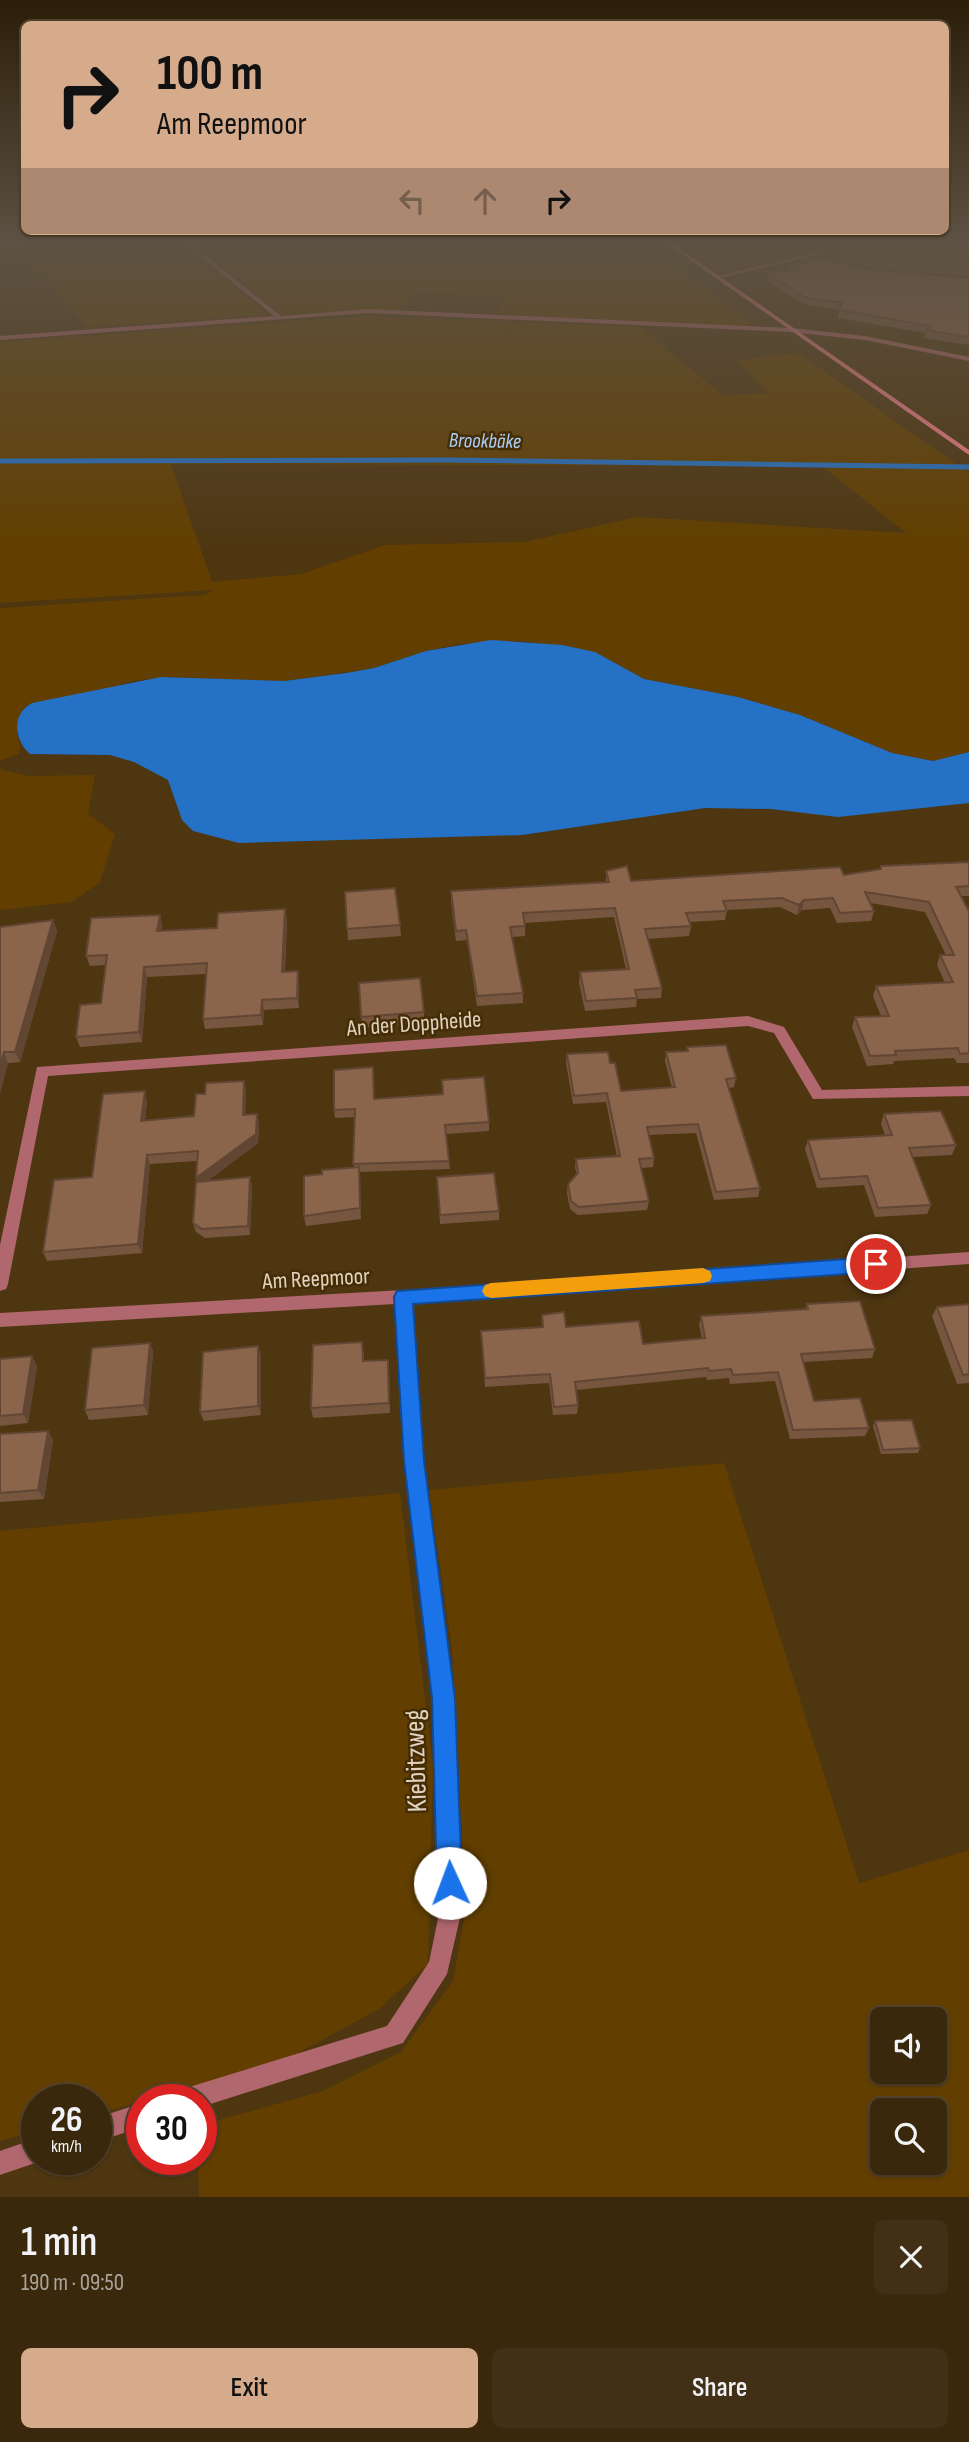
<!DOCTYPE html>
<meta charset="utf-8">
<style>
:root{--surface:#3a280d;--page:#413016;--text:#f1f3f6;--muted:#aba69d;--line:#54442e;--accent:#d6ab8b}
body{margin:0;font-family:"Sofia Sans Condensed",sans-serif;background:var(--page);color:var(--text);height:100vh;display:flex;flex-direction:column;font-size:26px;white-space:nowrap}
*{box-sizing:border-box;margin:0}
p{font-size:23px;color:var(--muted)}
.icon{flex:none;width:38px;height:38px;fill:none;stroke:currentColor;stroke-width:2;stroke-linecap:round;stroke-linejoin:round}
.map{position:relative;height:2197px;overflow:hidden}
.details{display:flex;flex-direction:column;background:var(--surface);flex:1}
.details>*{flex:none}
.guide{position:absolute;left:21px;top:21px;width:928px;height:214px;border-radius:10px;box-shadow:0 2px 5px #0004,0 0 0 2px var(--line);background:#d6ab8b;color:#111;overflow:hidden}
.fabs{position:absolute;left:870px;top:2007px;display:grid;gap:14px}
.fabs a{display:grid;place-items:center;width:77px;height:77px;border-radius:10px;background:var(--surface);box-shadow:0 2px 5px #0004,0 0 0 2px var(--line);font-size:35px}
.speed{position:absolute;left:21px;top:2084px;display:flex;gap:14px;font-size:35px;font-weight:700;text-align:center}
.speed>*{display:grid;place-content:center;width:91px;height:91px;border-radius:50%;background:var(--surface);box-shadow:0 2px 5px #0004,0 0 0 2px var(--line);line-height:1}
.speed small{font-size:18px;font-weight:400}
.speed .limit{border:10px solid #d22;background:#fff;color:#111}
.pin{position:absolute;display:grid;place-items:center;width:60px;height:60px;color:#fff;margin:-30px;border:4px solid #fff;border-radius:50%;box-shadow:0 2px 7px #0007}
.me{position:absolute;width:77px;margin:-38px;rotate:358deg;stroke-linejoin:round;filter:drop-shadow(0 0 5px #0008)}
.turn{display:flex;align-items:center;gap:24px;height:147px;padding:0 21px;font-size:32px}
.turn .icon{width:91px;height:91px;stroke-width:2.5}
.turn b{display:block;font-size:49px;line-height:60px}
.lanes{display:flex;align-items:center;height:66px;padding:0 21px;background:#0003;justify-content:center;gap:35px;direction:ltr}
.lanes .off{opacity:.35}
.round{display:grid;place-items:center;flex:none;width:74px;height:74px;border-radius:10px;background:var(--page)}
.headline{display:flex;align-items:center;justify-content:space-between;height:119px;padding:0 21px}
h1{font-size:42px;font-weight:600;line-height:52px}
.cta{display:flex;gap:14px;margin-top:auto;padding:14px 21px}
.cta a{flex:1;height:80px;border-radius:10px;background:var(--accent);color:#111;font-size:28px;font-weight:600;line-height:80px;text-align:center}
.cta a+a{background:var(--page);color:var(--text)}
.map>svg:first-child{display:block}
.green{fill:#623f00;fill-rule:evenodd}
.water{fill:#2471c6}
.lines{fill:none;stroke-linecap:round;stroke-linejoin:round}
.stream{stroke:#2471c6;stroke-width:5}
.street{fill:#b1676e;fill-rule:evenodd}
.secondary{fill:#f27d8a;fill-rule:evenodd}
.wall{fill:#775640}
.shaded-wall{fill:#614634}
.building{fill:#8a644b;stroke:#614634;stroke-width:2}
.route{fill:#1a73e8;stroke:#114b97;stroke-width:2}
.slow{fill:#f59e0b}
.labels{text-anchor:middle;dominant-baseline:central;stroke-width:5;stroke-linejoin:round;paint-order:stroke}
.far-water-label{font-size:21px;font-style:italic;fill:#abcefa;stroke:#442c05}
.street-label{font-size:23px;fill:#e2d3c0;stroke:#442c05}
.near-street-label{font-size:28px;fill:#e2d3c0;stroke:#442c05}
</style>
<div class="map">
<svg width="969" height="2197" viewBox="0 0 969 2197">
<rect width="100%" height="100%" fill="#4e3611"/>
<!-- green -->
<path class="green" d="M13 244H184L268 315 87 327Z
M344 244H650L751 324 739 326 494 314 506 298 416 292 398 309 281 314 218 262Z
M679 244H843L731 270 704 261Z
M366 316 640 327 724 396 768 393 737 361 764 356 798 353 969 473V752L933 761 892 753 800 715 738 697 644 679 595 652 523 641 459 644 426 651 374 668 284 681 171 677 137 680 95 692 32 703 23 708 17 736 20 746 19 754 0 761V608L204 595 213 590 0 603V342ZM171 464 822 466 906 533 637 517 524 542 385 545 301 574 212 582Z
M0 766 2 770 29 776 95 775 88 814 115 834 100 882 72 902 0 910Z
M724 1463 859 1883 969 1850V2197H199L198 2160H201V2125L323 2091 401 2052 453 1981 466 1909 452 1649 429 1490ZM882 2020H934V2072H882ZM882 2110H934V2163H882Z
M400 1493 433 1765 428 1964 379 2009 287 2059 96 2114V2100H37V2131L0 2141V1531Z"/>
<!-- water -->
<path class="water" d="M491 640 562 645 595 652 644 679 738 697 800 715 892 753 933 761 969 752V803L838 817 771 809 705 808 522 835 239 843 193 831 182 820 168 780 134 762 110 755 30 754C14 740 11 714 32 703L161 677 284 681 346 673 374 668 426 651Z"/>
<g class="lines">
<!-- stream -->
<path class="stream" d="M0 461 446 460 969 467"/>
<!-- street -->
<path class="street" d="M185 244H191L281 316 368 309 790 328 865 336 969 357V361L865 340 790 332 368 313 0 340V336L274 316Z
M851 244H860L808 257 829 263 827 266 801 259 716 279 713 277Z
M748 1016 784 1027 822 1090 969 1086V1096L813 1099 774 1033 748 1026 48 1076 8 1284 6 1289 0 1291V1245L37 1067Z
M969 1252V1264L411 1303 423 1461 454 1698 462 1909 447 1974 403 2043 201 2107V2100H174L178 2092 186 2088 387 2026 429 1962 440 1909 434 1698 405 1461 395 1304 0 1327V1313L403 1290Z
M142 2103V2127L96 2142V2118Z
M37 2138V2160H44L0 2175V2151Z"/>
<!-- secondary -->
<path class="secondary" d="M667 244H673L969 450V455Z"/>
</g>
<!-- wall -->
<path class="wall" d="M969 244V276L875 268 837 260 838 253Z
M789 265 876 270 969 278V345L924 338 926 333 838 318 839 310 803 304 767 280 768 273 788 271Z
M969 862V896H961L969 911V1063H957L954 1058 894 1061 893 1064 867 1066 852 1027 855 1017 881 1016 873 996 876 986 945 983 937 965 940 955H946L925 912 870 903 874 911 871 921 837 923 830 908 802 910 797 915 780 907 727 910 725 920 689 922 691 926 689 936 648 939 662 988 661 998 637 999 636 1007 585 1011 579 982 580 972 626 969 614 917 525 923V936L512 937 523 993V1003L477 1006 467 940 456 941 451 901V891L606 882V871L631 881 844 875Z
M345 892 400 925 401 936 348 940Z
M285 909 287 920 285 972 299 981V1008L264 1010 263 1025 205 1029 203 1019 206 974 147 977 142 1042 80 1047 76 1037 101 1003 106 965 90 966 86 956 162 925 161 931 217 928Z
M53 920 57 931 20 1062 8 1063 0 1094V927Z
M359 983 424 1012V1023L362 1028Z
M687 1047 736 1078 734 1087 729 1088 760 1188 758 1197 714 1200 696 1133 649 1135 654 1158 653 1167 641 1168 649 1201 647 1210 578 1215 570 1209 567 1193 568 1184 577 1175 575 1168 576 1159 617 1157 606 1102 573 1104 566 1063 567 1054 610 1063 621 1091 672 1088 665 1061 666 1052 687 1051Z
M244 1081 246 1090 245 1114 259 1123 258 1143 207 1181 250 1177 252 1186 250 1235 205 1238 196 1232 193 1223 197 1182V1161L150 1164 142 1253 47 1261 43 1252 92 1177 147 1101 145 1120 194 1116 205 1094Z
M374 1099 489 1122V1131L446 1134 450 1169 359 1172 361 1219 306 1226 304 1216 322 1174 354 1168 355 1117 335 1118 334 1110Z
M884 1114 956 1145 952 1155 912 1157 931 1205 927 1214 875 1217 864 1185 817 1188 805 1149 808 1140 885 1135 881 1124Z
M437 1177 499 1211V1220L440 1224Z
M807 1304 875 1349 872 1358 803 1362 814 1401 869 1428 865 1436 790 1439 775 1381 730 1384 729 1378 707 1380 706 1377 576 1390 578 1405 577 1414 553 1415 549 1383 485 1387 481 1331 542 1327V1315L566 1327 643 1344 702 1338 699 1325 701 1316 805 1310Z
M969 1304V1383L957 1384 932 1316 937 1307Z
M150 1343 153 1352 148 1415 89 1420 85 1410Z
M258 1346 261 1356V1415L204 1421 200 1412Z
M364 1352V1361L389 1369 390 1413 313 1418 311 1408Z
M0 1359 37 1366 28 1423 0 1426Z
M875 1421 920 1448 918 1453 881 1454 873 1426Z
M48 1431 53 1440 44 1499 0 1502V1434Z"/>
<!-- shaded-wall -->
<path class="shaded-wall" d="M804 900 802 910 797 915 799 905Z
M285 909 287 920 284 982 282 972Z
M160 915 162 925 160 941 157 931Z
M53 920 57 931 20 1062 15 1052Z
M144 967 147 977 142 1042 139 1032Z
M298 971 299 981V1008L297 998Z
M262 1000 264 1010 263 1025 261 1015Z
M4 1052 8 1063 0 1094V1067Z
M244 1081 246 1090 245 1124 243 1115Z
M145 1091 147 1101 144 1130 141 1121Z
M257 1114 259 1123 258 1143 198 1187 196 1178Z
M147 1155 150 1164 142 1253 138 1244Z
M359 1167 360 1177 361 1219 360 1208Z
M250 1177 252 1186 250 1235 248 1226Z
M150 1343 153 1352 148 1415 144 1405Z
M258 1346 261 1356V1415L258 1406Z
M32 1356 37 1366 28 1423 23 1414Z
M48 1431 53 1440 44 1499 38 1490Z"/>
<!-- building -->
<path class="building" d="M876 244H969V269L877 261 838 253Z
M818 258 876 270 969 278V337L926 330 931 326 839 310 842 303 804 297 768 273 798 270 789 265Z
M969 862V886L956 887 969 911V1053L960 1054 958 1048 895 1051 896 1055 870 1056 855 1017 889 1016 876 986 953 982 940 955H954L929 902 865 892 874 911 840 913 833 898 804 900 799 905 782 898 723 901 727 911 686 913 691 926 645 929 662 988 635 990 637 998 586 1001 580 972 629 969 615 908 523 913 525 926 510 927 523 993 477 996 466 930 456 931 451 891 609 882 606 871 627 866 631 881 840 867 844 875 881 869V866Z
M395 888 400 925 347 929 345 892Z
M285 909 282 972 298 971 297 998 262 1000 261 1015 203 1019 207 963 144 967 139 1032 76 1037 80 1005 101 1003 107 955 86 956 91 918 160 915 157 931 217 928 218 913Z
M53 920 15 1052H4L0 1067V927Z
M420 978 424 1012 361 1017 359 983Z
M726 1045 736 1078 726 1079 760 1188 716 1192 698 1124 647 1127 654 1158 639 1159 649 1201 579 1207 571 1201 568 1184 578 1173 576 1159 620 1156 607 1093 574 1096 567 1054 608 1052 610 1063H615L621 1091 675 1087 666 1052 688 1051 687 1047Z
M373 1067 374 1099 443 1094 442 1080 484 1077 489 1122 445 1125 449 1161 353 1164 355 1109 334 1110V1070Z
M244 1081 243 1115 257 1114 256 1134 196 1178 198 1151 147 1155 138 1244 43 1252 54 1180 92 1177 103 1094 145 1091 141 1121 194 1116 196 1094H205L206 1083Z
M941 1111 956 1145 909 1148 931 1205 878 1208 867 1176 820 1179 808 1140 892 1135 884 1114Z
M359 1167 360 1208 304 1216V1176L322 1174V1170Z
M494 1173 499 1211 440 1215 437 1177Z
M250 1177 248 1226 202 1229 193 1223 196 1182Z
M860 1301 875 1349 801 1354 814 1401 860 1398 869 1428 793 1430 778 1372 733 1375 731 1369 709 1371 708 1368 575 1382 578 1405 554 1407 550 1374 485 1378 481 1331 543 1327 542 1315 564 1312 566 1327 639 1321 643 1344 705 1338 701 1316 808 1309 807 1304Z
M969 1304V1374L963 1375 937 1307Z
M362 1342 363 1361 388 1360 389 1403 311 1408 313 1345Z
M150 1343 144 1405 85 1410 92 1348Z
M258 1346V1406L200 1412 203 1352Z
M32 1356 23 1414 0 1416V1359Z
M912 1420 920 1448 883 1450 875 1421Z
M48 1431 38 1490 0 1493V1434Z"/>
<!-- sky -->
<linearGradient id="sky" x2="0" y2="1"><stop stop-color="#2b1e09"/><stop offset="0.44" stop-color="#5d5243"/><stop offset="1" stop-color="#5d5243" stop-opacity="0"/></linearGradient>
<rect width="969" height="551" fill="url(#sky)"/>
<!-- route -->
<path class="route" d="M876 1257 882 1259 885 1264 882 1269 876 1272 413 1304 424 1461 455 1698 462 1883 459 1892 450 1895 441 1892 437 1883 432 1698 404 1461 394 1297 397 1291Z"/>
<!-- slow -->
<path class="slow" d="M703 1268 710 1271 712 1276 710 1281 703 1283 491 1298 485 1296 482 1291 485 1285 491 1283Z"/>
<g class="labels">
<!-- far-water labels -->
<g class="far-water-label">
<text transform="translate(485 441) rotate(1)">Brookbäke</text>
</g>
<!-- street labels -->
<g class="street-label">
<text transform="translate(414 1024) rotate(-4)">An der Doppheide</text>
<text transform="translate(316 1279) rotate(-3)">Am Reepmoor</text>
</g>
<!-- near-street labels -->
<g class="near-street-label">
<text transform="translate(416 1761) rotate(-92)">Kiebitzweg</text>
</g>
</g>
</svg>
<div class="fabs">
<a><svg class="icon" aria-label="sound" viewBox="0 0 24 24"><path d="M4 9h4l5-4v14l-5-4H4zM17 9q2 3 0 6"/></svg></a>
<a><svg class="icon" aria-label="search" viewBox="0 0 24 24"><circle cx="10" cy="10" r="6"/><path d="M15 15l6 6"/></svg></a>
</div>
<div class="speed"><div>26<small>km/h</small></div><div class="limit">30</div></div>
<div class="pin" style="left:876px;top:1264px;background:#d93025"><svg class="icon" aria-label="arrive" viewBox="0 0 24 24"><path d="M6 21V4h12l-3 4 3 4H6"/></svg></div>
<svg class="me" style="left:450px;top:1883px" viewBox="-20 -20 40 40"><circle r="19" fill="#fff"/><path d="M0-13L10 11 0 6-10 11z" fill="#1a73e8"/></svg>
<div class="guide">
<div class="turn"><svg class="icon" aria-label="right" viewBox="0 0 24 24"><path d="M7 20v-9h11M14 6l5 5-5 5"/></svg><div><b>100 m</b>Am Reepmoor</div></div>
<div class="lanes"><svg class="icon off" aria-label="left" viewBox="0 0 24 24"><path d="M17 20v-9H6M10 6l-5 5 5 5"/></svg><svg class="icon off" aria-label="ahead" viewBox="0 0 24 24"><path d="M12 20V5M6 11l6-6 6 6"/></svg><svg class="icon" aria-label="right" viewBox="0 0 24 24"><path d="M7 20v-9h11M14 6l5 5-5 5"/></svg></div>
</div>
</div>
<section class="details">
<div class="headline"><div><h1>1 min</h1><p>190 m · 09:50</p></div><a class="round"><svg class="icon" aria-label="close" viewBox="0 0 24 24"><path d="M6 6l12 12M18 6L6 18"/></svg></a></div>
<div class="cta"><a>Exit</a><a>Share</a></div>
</section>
